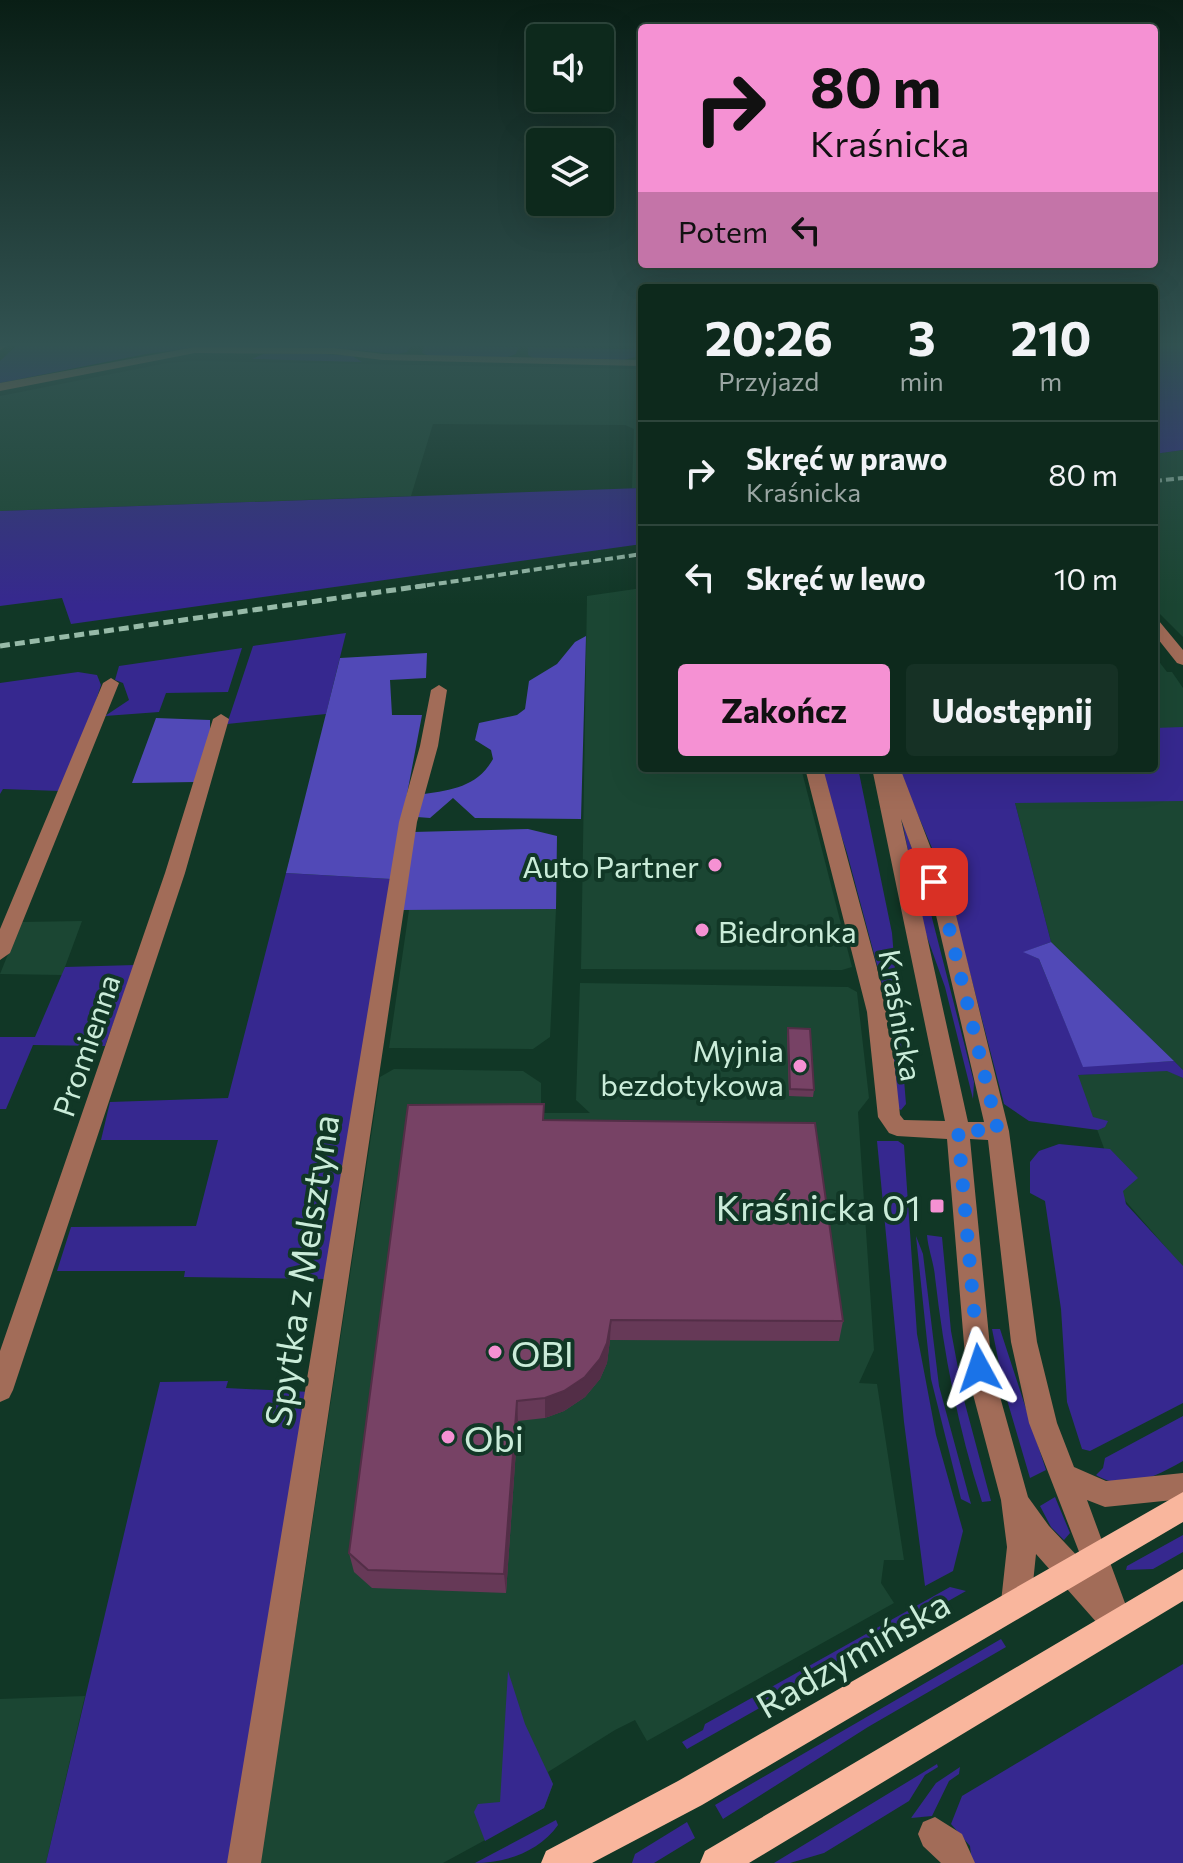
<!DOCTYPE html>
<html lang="pl">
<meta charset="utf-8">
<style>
:root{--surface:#0d291c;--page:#163125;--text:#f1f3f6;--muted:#9aa6a3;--line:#2d453b;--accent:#f591d3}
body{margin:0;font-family:Commissioner,sans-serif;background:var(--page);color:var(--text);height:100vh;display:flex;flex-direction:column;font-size:30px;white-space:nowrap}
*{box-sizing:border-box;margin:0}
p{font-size:26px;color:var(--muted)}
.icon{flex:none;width:44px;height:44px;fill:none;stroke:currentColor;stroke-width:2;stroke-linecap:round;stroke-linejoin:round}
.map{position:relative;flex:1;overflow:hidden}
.drawer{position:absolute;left:638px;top:284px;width:520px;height:488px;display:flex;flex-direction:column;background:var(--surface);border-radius:8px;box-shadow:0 8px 32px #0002,0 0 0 2px var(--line)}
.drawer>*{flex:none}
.banner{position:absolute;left:638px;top:24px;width:520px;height:244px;border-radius:8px;box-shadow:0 8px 32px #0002,0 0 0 2px var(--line);background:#f591d3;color:#111;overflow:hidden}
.tools{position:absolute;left:526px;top:24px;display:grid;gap:16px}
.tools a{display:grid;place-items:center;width:88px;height:88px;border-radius:8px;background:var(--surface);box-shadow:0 8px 32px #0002,0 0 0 2px var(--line);font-size:40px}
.pin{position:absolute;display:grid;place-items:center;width:68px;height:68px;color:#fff;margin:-34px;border-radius:16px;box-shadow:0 4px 12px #0006}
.me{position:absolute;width:88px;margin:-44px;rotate:355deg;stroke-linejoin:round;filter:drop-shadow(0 0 6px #0008)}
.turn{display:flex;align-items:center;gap:28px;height:168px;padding:0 40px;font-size:36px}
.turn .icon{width:104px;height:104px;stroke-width:2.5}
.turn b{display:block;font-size:56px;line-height:68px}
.then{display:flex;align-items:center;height:76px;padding:0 40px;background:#0003;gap:16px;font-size:30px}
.eta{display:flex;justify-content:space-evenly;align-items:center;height:136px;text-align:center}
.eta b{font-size:48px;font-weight:700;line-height:56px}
.primary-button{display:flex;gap:16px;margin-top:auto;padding:16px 40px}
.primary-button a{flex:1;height:92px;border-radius:8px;background:var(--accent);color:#111;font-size:32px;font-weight:700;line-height:92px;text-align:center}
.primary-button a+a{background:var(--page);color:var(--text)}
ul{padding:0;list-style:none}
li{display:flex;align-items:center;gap:24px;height:104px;padding:0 40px;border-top:2px solid var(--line)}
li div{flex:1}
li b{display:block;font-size:30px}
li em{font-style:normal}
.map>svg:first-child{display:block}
.built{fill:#1b4633}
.green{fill:#36288f}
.forest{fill:#5149b7}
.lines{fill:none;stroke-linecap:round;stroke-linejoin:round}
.minor{fill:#a26c58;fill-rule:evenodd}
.major{fill:#f9b69d;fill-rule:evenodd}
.rail-far1{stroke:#97baa8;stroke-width:4;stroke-dasharray:8 4;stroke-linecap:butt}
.rail{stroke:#97baa8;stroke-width:5;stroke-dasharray:10 5;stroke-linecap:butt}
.wall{fill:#663957}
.shaded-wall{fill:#532e47}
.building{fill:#774265;stroke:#532e47;stroke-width:2}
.route{stroke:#1a73e8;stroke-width:14;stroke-dasharray:0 25.2}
.poi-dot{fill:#f591d3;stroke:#113726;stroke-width:3}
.labels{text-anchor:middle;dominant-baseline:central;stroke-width:8;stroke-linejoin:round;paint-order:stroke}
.poi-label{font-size:30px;fill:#caecd9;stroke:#113726;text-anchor:end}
.street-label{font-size:30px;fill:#caecd9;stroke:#113726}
.near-poi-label{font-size:36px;fill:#caecd9;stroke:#113726;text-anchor:start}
.near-street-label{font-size:36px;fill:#caecd9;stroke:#113726}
</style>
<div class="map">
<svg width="1183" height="1863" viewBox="0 0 1183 1863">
<rect width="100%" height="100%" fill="#113726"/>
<!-- built -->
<path class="built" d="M193 361 642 369V488H632L634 429 625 425 433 424 411 496 0 511V396L167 363Z
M1183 450V637L1154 608V454Z
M642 588V768H801L852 967 842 970 581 969 587 596Z
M1154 655 1167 672H1172L1183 688V1070L1051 942 1015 803H963L1154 768Z
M556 909 550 1037 533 1049 389 1048 409 910Z
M82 921 62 975 0 974 21 922Z
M580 983 848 987 857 992 869 1098 858 1112 874 1350 859 1383 877 1384 904 1560H884L881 1583 894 1603 647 1741 635 1720 615 1730 548 1772 553 1784 544 1808 443 1863H257L300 1605 380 1077 394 1069 523 1071 541 1083V1113H590L576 1100Z
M1167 1070 1183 1078V1267L1122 1197 1077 1075Z
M85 1696 46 1863H0V1699Z"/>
<!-- green -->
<path class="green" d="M17 345H412L407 352 397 354 334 348 198 347 146 354 0 383V361Z
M424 345 519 347 516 354 507 357 430 356 422 353Z
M1154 345H1183V450L1154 454Z
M528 347 630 349 636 348 635 357 624 360 534 358 528 355Z
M311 353 352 356 362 362 252 359 263 354Z
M642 488V544L71 624 62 598 0 606V511Z
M346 633 326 714 227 724 253 646Z
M242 648 228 692 166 693 159 712 105 716 129 700 123 683 115 680 119 666Z
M78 672 97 675 101 685 82 744 60 791 3 789 0 794V683Z
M1183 727V801L1015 803 1051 942 1024 952 1039 959 1083 1066 1174 1061 1183 1070V1078L1167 1071 1078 1075 1093 1117 1108 1121 1105 1127 1098 1130 1029 1121 1004 1104 946 881 898 768H1154V728Z
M819 768H858L892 933 906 1104 901 1110 897 1108 885 995 847 853Z
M902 820 921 875 974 1082 973 1099 945 987 922 923Z
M286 873 391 879 329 1279 184 1277 185 1271H57L71 1227 196 1226 218 1140H101L110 1102 228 1098Z
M135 965 105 1046 33 1045 6 1109H0V1037H35L65 967Z
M898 1141 904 1145 917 1334 936 1435 963 1531 953 1571 925 1586 904 1422 877 1141Z
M1059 1144 1110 1149 1138 1178 1123 1191 1126 1204 1183 1266V1403L1090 1451 1082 1449 1067 1402 1061 1309 1045 1201 1030 1193V1162L1039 1151Z
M927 1235 942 1237 951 1331 964 1400 991 1501 982 1502C958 1428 944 1355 935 1277 934 1263 928 1249 927 1235Z
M916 1236 923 1254 939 1386 971 1504 961 1499 931 1379Z
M992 1329H1000L1046 1470 1030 1478 1005 1393Z
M228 1381 226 1388 311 1392 231 1863H46L160 1382Z
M1183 1416V1461C1156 1476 1126 1493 1096 1475L1103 1468 1105 1458Z
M1055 1497 1070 1533 1064 1540 1051 1527 1040 1506Z
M1183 1535V1552L1153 1569 1126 1570 1127 1566Z
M950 1587 966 1591 687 1749 682 1742 703 1730 705 1724Z
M1001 1639 1006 1647 868 1727 723 1819 715 1805Z
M1183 1664V1863H972L970 1846 951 1824 962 1796Z
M508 1671 525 1724 553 1784 544 1808 485 1841 474 1812 478 1804 500 1802Z
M937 1764 938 1767 925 1775 909 1801 824 1853 790 1863H774Z
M960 1767 959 1774 949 1781 932 1816 911 1818 936 1783Z
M556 1820 558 1825C539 1852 505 1863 475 1863Z
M687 1822 695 1838 654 1863H632L635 1854Z"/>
<!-- forest -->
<path class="forest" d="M586 636 581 819 475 818 453 798 430 818 417 817 424 794C453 790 478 786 493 759L491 750 475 740 479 723 517 715 525 709 529 681 557 664 575 642Z
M427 653 426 678 390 680 392 715H422L391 879 286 873 340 658Z
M156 718 210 720V739L195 782 132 783Z
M528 829 557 836 556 909 400 910 413 832Z
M1051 942 1174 1061 1083 1067 1039 959 1023 952Z"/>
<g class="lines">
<!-- minor -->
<path class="minor" d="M0 345H9L0 350Z
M195 347 333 348 383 354 642 360V366L383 360 333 354 195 353 0 391V383Z
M1154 619 1159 621 1183 650V665L1177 663 1154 634Z
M111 678 119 683 10 953 0 960V929L103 683Z
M439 685 447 690 438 746 417 822 261 1863H227L399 822 420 746 431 690Z
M221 714 229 719 185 873 13 1390 9 1398 0 1402V1351L165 873 213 719Z
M805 768H823L889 1012 900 1115 904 1120 945 1121 872 768H900L955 911 1009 1131 1037 1342 1057 1423 1074 1467 1106 1481 1183 1473V1499L1105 1507 1087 1500 1132 1622 1128 1633 1117 1637 1106 1633 1036 1554 1031 1602 1027 1613 1016 1617 1005 1613 1001 1602 1007 1547 1001 1500 966 1368 947 1139 897 1136 889 1133 878 1117 867 1012ZM901 819 935 911 984 1122H968ZM970 1139 988 1140 1011 1342 1029 1423 1083 1562 1049 1526 1028 1497 992 1368Z
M935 1817 962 1834 975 1863H941L923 1846 918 1834 923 1822Z"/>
<!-- major -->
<path class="major" d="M1183 1492V1522L702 1805 592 1863H541L546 1851 678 1781Z
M1183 1569V1601L749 1863H700L705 1851Z"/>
<!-- rail-far1 -->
<path class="rail-far1" d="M1154 481 1183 478
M415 587 642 554"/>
<!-- rail -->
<path class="rail" d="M0 646 429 585"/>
</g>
<!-- wall -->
<path class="wall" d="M788 1028 814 1090 813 1097 789 1096 787 1035Z
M544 1120 843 1321 839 1341 610 1340 607 1363 600 1379 585 1397 564 1411 545 1418 518 1421 506 1593 372 1588 354 1572 349 1553Z"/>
<!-- shaded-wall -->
<path class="shaded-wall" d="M611 1320 610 1340 607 1363 600 1379 585 1397 564 1411 545 1418V1398Z
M517 1401 518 1421 506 1593 504 1574Z"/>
<!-- building -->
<path class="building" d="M788 1028 810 1029 814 1090 790 1089Z
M544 1104 543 1120 815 1123 843 1321 611 1320 607 1343 600 1359 585 1377 564 1391 545 1398 517 1401 504 1574 368 1570 349 1553 408 1105Z"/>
<!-- sky -->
<linearGradient id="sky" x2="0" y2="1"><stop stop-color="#091e15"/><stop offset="0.57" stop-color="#325352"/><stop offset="1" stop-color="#325352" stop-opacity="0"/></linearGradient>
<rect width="1183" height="605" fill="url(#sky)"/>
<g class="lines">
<!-- route -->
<path class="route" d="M934 882 945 911 998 1131 958 1130 979 1368"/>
</g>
<!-- markers -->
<g class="poi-dot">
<circle cx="715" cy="865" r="8"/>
<circle cx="702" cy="930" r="8"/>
<circle cx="800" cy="1066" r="8"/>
<rect x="929" y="1198" width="16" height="16" rx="4"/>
<circle cx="495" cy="1352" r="8"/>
<circle cx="448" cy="1437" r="8"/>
</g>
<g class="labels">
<!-- poi labels -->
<g class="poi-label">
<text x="699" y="865">Auto Partner</text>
<text x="718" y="930" text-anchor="start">Biedronka</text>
<text x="784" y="1049">Myjnia<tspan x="784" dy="34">bezdotykowa</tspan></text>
</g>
<!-- street labels -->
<g class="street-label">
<text transform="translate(902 1015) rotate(80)">Kraśnicka</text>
<text transform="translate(85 1045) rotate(-71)">Promienna</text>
</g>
<!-- near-poi labels -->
<g class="near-poi-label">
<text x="921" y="1206" text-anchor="end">Kraśnicka 01</text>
<text x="511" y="1352">OBI</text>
<text x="464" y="1437">Obi</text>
</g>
<!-- near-street labels -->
<g class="near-street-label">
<text transform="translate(300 1270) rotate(-81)">Spytka z Melsztyna</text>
<text transform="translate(852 1653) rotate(-30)">Radzymińska</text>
</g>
</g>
</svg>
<div class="tools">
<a><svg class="icon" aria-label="sound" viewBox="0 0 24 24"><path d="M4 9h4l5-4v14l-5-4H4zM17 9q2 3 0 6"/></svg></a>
<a><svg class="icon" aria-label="layers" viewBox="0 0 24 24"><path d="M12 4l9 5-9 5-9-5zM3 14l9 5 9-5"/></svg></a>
</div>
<div class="pin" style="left:934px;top:882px;background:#d93025"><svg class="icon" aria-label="arrive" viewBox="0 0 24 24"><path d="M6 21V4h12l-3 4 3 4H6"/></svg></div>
<svg class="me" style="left:979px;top:1368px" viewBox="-20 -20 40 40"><path d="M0-17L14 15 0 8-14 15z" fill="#1a73e8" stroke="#fff" stroke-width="4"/></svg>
<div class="banner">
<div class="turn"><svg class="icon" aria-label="right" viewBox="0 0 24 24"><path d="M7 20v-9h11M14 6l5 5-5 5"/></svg><div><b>80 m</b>Kraśnicka</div></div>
<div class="then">Potem<svg class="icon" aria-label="left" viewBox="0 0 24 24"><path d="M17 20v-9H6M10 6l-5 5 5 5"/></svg></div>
</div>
<section class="drawer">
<div class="eta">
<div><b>20:26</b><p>Przyjazd</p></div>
<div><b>3</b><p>min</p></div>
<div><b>210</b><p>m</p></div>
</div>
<ul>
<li><svg class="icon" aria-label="right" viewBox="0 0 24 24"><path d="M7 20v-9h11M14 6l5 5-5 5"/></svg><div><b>Skręć w prawo</b><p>Kraśnicka</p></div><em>80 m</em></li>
<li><svg class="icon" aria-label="left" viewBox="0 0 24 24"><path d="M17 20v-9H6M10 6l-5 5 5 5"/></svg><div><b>Skręć w lewo</b></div><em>10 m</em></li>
</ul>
<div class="primary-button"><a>Zakończ</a><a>Udostępnij</a></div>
</section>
</div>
